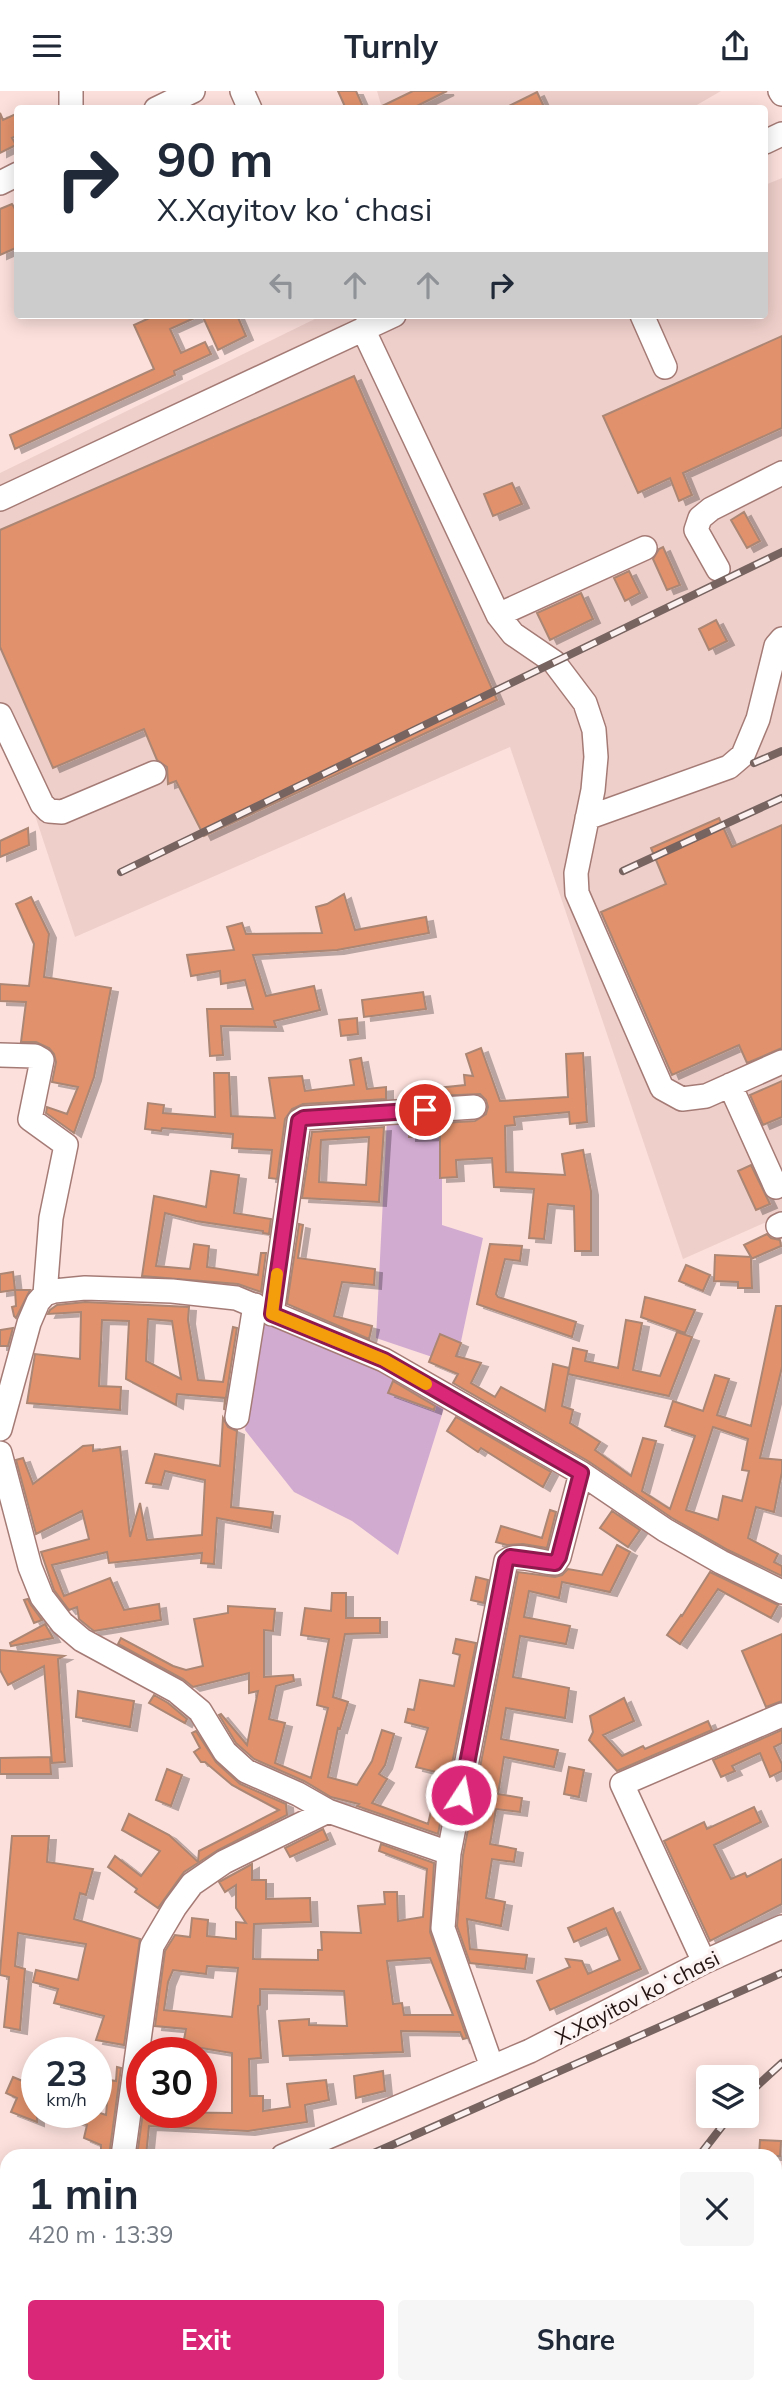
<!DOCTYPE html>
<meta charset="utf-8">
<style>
:root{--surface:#fff;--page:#f6f6f7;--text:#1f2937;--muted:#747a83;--accent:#db2777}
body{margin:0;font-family:Mulish,sans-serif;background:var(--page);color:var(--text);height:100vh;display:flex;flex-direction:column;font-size:26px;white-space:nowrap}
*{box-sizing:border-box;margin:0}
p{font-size:23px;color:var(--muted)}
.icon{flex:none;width:38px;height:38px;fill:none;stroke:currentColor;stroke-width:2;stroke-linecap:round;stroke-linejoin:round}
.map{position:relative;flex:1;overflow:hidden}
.side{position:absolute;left:0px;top:2058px;width:782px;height:245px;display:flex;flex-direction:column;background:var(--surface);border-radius:21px 21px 0 0;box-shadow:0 4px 18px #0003}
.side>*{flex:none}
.banner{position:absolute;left:14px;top:14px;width:754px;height:214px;border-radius:7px;box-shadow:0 4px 18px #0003;background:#fff;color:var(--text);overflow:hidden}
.buttons{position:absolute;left:696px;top:1974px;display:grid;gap:14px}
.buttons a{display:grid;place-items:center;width:63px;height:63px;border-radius:7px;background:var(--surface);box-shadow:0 4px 18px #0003;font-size:35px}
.speed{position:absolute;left:21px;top:1946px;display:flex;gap:14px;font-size:35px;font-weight:700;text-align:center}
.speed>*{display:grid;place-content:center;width:91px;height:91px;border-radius:50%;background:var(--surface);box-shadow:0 4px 18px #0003;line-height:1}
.speed small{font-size:18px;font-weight:400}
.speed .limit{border:10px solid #d22;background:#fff;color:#111}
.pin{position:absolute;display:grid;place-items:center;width:60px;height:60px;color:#fff;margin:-30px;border:4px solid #fff;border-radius:50%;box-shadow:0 2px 7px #0007}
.me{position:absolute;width:77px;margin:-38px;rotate:11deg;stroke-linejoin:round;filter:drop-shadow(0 0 5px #0008)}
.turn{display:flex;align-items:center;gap:24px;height:147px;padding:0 28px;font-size:32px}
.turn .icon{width:91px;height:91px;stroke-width:2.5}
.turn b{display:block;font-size:49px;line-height:60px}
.lanes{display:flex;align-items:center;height:66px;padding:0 28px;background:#0003;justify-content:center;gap:35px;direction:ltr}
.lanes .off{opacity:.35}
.round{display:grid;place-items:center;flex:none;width:74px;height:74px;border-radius:7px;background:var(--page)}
.head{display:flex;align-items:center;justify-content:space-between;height:119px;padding:0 28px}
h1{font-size:42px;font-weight:700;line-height:52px}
.action{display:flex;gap:14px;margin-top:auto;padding:14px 28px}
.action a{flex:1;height:80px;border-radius:7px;background:var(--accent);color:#fff;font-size:28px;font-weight:700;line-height:80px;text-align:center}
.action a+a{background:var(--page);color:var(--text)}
header{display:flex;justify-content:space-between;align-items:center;height:91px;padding:0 28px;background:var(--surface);font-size:32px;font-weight:700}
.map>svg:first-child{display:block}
.built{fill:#efcfca}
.green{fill:#d2abd1}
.building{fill:#e1926c;stroke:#ab8674;stroke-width:2;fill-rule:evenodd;filter:url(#shadow)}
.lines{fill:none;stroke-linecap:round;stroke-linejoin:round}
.minor-casing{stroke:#a57b76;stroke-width:26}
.minor{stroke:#fff;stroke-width:23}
.rail-casing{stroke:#776360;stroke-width:8}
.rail{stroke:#fcf2f1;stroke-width:5;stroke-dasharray:16;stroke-linecap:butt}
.route-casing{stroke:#8e194d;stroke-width:18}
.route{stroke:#db2777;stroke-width:12}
.slow{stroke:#f59e0b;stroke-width:12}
.labels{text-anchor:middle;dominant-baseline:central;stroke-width:7;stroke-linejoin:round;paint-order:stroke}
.street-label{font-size:21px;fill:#231311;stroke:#fcf2f1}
</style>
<header><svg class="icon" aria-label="menu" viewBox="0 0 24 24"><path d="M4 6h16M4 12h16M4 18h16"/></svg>Turnly<svg class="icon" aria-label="share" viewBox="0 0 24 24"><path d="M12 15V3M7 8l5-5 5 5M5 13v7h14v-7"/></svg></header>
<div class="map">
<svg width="782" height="2303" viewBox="0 0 782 2303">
<defs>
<filter id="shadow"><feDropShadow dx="7" dy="4" stdDeviation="0" flood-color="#0004"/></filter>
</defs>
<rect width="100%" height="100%" fill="#fce0dc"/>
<!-- built -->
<path class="built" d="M377 0H721L690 18 382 17Z
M782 87V1124L683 1168 510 656 75 846 28 703 0 647V382L323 224H765V94Z"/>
<!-- green -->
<path class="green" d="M442 1022V1134L483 1147 456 1274 376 1247 387 1028Z
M260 1229 389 1278 445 1314 398 1464 352 1430 294 1401 245 1339Z"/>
<!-- building -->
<path class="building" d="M338 0H356L364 18H346Z
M413 0H447L411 18H376Z
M537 1 545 18H503Z
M0 22 3 29 18 22V44L12 47 16 54 0 62Z
M12 113 18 123V156L0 164V118Z
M156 224H201L170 238 181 262 205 251 211 263 174 280 175 284 15 358 10 344 154 278 134 234Z
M202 224H237L246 245 218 259Z
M782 245V337L683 382 692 404 679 410 670 387 638 402 603 325Z
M354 285 497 609 204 745 176 690 168 693 167 676 157 669 144 638 53 677 0 556V439Z
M512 392 522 413 493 425 484 403Z
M744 421 760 450 747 457 731 429Z
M663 456 680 494 667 499 653 468 659 458Z
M629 480 640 502 625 510 614 487Z
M581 502 593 528 550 549 537 522Z
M716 529 727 550 709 559 699 538Z
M719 727 732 756 782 734V957L747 972 739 954 672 984 601 821 666 793 651 757Z
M28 737 29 754 0 766V750Z
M344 803 355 839 426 826 429 842 337 859 253 864 266 905 314 895 320 919 274 930 276 936 221 935 223 964 210 965 207 918H253L245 889 221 893 220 880 191 885 187 864 234 859 227 836 242 832 246 843 322 842 316 816 327 813Z
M31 806 49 843 44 886 111 897 94 986 74 1042 46 1022 47 1016 67 1023 78 996 52 991 56 971 54 963 49 957 36 951H21L26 911 0 910V893L29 895 34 853 16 813Z
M423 901 426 918 364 926 362 909Z
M357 927 358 943 341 945 339 929Z
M481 957 500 1010 568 1006 566 963 583 962 587 1031 570 1033 569 1021 514 1026 515 1034 505 1035 506 1081 565 1084 562 1063 583 1059 591 1100V1160H575L574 1115 548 1113 544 1148 529 1147 534 1098 494 1096 492 1067 456 1069 457 1086 440 1087V1045L409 1046V1034L475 1030 486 1023 488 1016 486 1009 480 1003 409 1006V1000L465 994 464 984 473 985 466 963Z
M361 967 367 998 386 996V1008L303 1013 292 1018 285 1028 277 1088 269 1087 272 1059 232 1057 233 1043 162 1037 161 1040 145 1038 148 1012 164 1014 163 1022 215 1026 214 982H229L231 1025 275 1027 269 987 302 985 305 1000 354 994 350 969Z
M782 990V1026L763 1034 750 1004Z
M384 1036 379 1111 302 1107 312 1041ZM369 1046 366 1094 319 1091 321 1049Z
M751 1074 770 1113 756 1119 738 1080Z
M211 1080 239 1084 234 1122 271 1128 269 1143 263 1142V1140L196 1130 165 1122 156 1175 190 1178 194 1153 209 1155 207 1176 258 1184 261 1162H266L261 1201 238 1193 142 1185 154 1105 206 1116Z
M299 1133 303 1134 298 1167 375 1178 374 1194 342 1191 334 1225 372 1235 369 1248 287 1213Z
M767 1143 771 1147 780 1149 781 1155 751 1168 752 1197H738V1191L714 1190 715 1164 751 1166 744 1154Z
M490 1153 522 1155 520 1170 505 1168 496 1203 498 1206 576 1231 572 1246 477 1213Z
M686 1174 710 1184 703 1200 679 1190Z
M13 1181 15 1199 0 1201V1183Z
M15 1199H30L16 1227 14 1225 12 1216 16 1215Z
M645 1206 695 1219 685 1242 641 1226Z
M85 1211 189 1216 188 1229 198 1289 223 1291 233 1236 237 1237 224 1319 225 1307 177 1303 176 1314 126 1288 129 1230 102 1229 99 1295 121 1296 120 1319 27 1312 35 1263 80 1268 81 1221 48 1223 50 1219 57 1214ZM148 1228 172 1230 181 1288 146 1270Z
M776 1215H782V1276L760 1367 782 1369V1381L774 1421 756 1416 748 1447 778 1463 774 1471 782 1475V1485L728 1459 672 1427 588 1370 453 1292 458 1283 429 1271 440 1243 461 1252 456 1265 481 1272 471 1292 495 1306 501 1296 545 1320 553 1273 569 1277 562 1315 573 1319 570 1332 600 1351 595 1359 631 1385 643 1347 656 1350 642 1400 670 1418 695 1345 665 1335 673 1310 703 1320 715 1284 729 1288 717 1324 751 1335ZM713 1336 748 1348 742 1379 749 1380 742 1410 723 1405 718 1429 686 1419Z
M626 1229 642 1232 633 1279 660 1285 677 1241 692 1246 669 1305 568 1283 573 1257 587 1260 585 1270 618 1277Z
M13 1237 8 1255H0V1239Z
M393 1290 435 1315 434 1319 388 1302Z
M456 1326 551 1381 543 1396 481 1357 478 1361 447 1340Z
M223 1327 228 1336 237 1340 231 1416 273 1421 271 1437 217 1427 214 1473 201 1472 202 1462 109 1472 107 1461 52 1474 64 1505 110 1487 124 1519 159 1513 161 1529 94 1540 90 1537 79 1528 77 1516 69 1519 54 1499 41 1461 89 1448 82 1420 36 1443 16 1369 23 1367 33 1393 83 1355 93 1354V1360L120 1356 130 1446 140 1412 147 1449 202 1444 205 1389 165 1380 161 1394 146 1392 155 1363 220 1375Z
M550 1419 556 1421 547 1457 523 1453 507 1454 496 1451 501 1435 542 1447Z
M612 1420 640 1439 628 1456 600 1437Z
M617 1454 630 1461 610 1501 562 1491 559 1507 529 1500 524 1526 570 1535 566 1553 520 1545 513 1586 569 1597 565 1627 506 1617 501 1648 558 1659 554 1676 504 1666 498 1703 522 1707 520 1721 496 1718 490 1753 516 1758 514 1771 492 1768 486 1807 505 1811 501 1835 467 1828 470 1858 527 1864 525 1878 470 1872 457 1835 463 1764 518 1481 555 1486 562 1484 568 1478 602 1484Z
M710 1481 778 1514 771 1527 718 1498 680 1553 667 1544 681 1524 682 1525Z
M476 1486 488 1489 484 1512 471 1509Z
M332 1502H346V1527H380V1542L345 1543 333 1606 348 1611 340 1638 338 1637 328 1686 357 1694 372 1670 382 1639 394 1643 385 1674 379 1683 387 1688 372 1712 428 1733 440 1682 416 1676 428 1637 405 1631 408 1618 414 1619 420 1589 454 1595 460 1564 453 1562 456 1548 476 1552 438 1743 357 1715 359 1713 331 1706 304 1690 254 1668 236 1652 219 1624 221 1623 247 1654 258 1600 249 1602V1582L193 1596 183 1588 118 1553 121 1547 173 1575 186 1579 203 1575 194 1528 228 1522V1515L275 1518 273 1540 264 1539V1586L293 1584 294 1590 276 1595 269 1628 285 1632 275 1672 311 1687 328 1617 317 1614 329 1548 301 1544 305 1517 331 1520Z
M28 1508 31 1514 42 1529 34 1532 24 1509Z
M45 1533 53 1547 11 1555 10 1552Z
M782 1543V1610L766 1616 742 1560Z
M0 1559 64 1565 58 1568 65 1671 52 1672 44 1575 8 1594 0 1579Z
M78 1600 134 1610 130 1636 76 1626Z
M154 1604 168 1612 187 1628 185 1632 149 1612Z
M624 1607 634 1630 603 1644 622 1665 643 1655 645 1658 708 1630 712 1639 617 1680 589 1649 593 1641 590 1625Z
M782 1639V1652L774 1656 782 1673V1680L770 1686 760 1662 732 1675 735 1680 721 1686 713 1669Z
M196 1640 216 1671 240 1693 286 1713 287 1724 218 1759 184 1781 158 1817 135 1801 137 1798 108 1776 115 1765 141 1785 160 1760 122 1739 129 1723 169 1744 198 1771 199 1760 279 1719 232 1694 205 1671H201L194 1661 200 1657 192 1642Z
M50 1666 51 1683H0V1667Z
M569 1676 584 1679 579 1706 564 1703Z
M167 1678 182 1684 171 1715 156 1709Z
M754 1716 761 1731 714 1754 731 1788 745 1782 747 1786 782 1768V1813L710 1850 664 1750 704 1731 707 1738Z
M323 1738 328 1749 290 1766 285 1757Z
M12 1745H49L47 1771 93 1778 86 1804 80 1802 74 1828 140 1848 124 1954 96 1949 104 1925 54 1912 58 1898 33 1891 36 1879 78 1889 86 1853 18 1842 15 1875 25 1878 20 1939 4 1936 9 1886 0 1884V1881Z
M381 1753 434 1772 430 1841 467 1947 463 1948 460 1941 401 1940 403 1961 283 1965 279 1930 309 1928V1934L347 1935 344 1900 260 1898V1914L258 1915 261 1967 249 1968 250 2005H263V2020L290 2016 287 1993 326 1989 329 2009 305 2014 307 2031 248 2040 149 2035 146 2065H137L143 2021 232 2022V1962L183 1954 186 1938 155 1935 165 1860 175 1844 190 1846 192 1827 208 1829 207 1845 236 1848V1831L246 1832 236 1817V1794L225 1801 219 1791 252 1773V1789H266V1808L310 1807 311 1831 254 1833 253 1868 318 1869V1859H322L321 1841 361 1842 358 1815 385 1813 384 1801H397L398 1830 423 1826 427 1778 379 1760ZM430 1867 453 1924H404L402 1912 393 1913 387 1870ZM207 1875 238 1877 232 1926 164 1919 168 1891 173 1879 206 1883Z
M613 1817 641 1878 550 1919 537 1890 570 1876 566 1868 582 1870 588 1883 620 1869 606 1837 574 1851 568 1837Z
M117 1976 121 1977 109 2065H101V2054L84 2047 87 2034 58 2023 97 2021 106 2024 109 1989 116 1990Z
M383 1980 385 2000 356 2007 354 1985Z
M13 1986 37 1996V2031L11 2021 17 2007 6 2002Z
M760 2049 781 2050 780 2065H759Z"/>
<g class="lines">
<!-- minor casing -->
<g class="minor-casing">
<path id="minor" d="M71 0V18
M242 0 250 18
M780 0 782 3
M156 18 193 0
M765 51 782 43
M0 92 18 83
M642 224 665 276
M363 238 498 524 513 543 554 571 585 612 594 639 596 666 593 699 576 782 577 802 662 997 682 1008 706 1005 782 971
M0 408 394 224
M718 478 696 439 700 427 711 418 782 382
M498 524 645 457
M0 624 42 713 49 720 62 721 154 682
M587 727 729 676 743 664 758 628 776 555 782 548
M0 964 35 965 42 969 30 1028 66 1054 51 1127 45 1203
M730 994 776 1096
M778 1135 782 1133
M272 1223 299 1030 304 1027 474 1016
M237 1326 255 1214
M0 1338 29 1232 38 1211 45 1203 54 1200 85 1197 172 1200 236 1207 384 1269 581 1382 665 1439 721 1471 782 1501
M0 1362 30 1476 42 1506 62 1532 82 1549 176 1600 200 1620 225 1661 246 1680 298 1703 328 1720 449 1762 506 1470C518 1461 539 1472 555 1472L559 1466 581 1382
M449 1762 443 1837 492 1976
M704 1871 622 1693 782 1624
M123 2065 152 1855 175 1816 192 1793 224 1771 328 1720
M283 2065 530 1960 704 1871 782 1836
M0 2189 7 2186
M0 2294 7 2291
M568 2303 569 2296
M782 2303V2301"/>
</g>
<!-- minor -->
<use href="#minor" class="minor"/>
<!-- rail casing -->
<g class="rail-casing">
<path id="rail" d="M754 672 782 660
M623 780 782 707
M121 781 782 461
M747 2004 782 1972
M367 2065 782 1882
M699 2065 730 2025
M0 2227 7 2224
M596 2303 597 2296"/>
</g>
<!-- rail -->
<use href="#rail" class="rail"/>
</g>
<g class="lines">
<!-- route casing -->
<g class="route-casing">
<path id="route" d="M425 1019 304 1027 299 1030 272 1223 384 1269 581 1382 559 1466 555 1472 510 1466 506 1470 461 1704"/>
</g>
<!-- route -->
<use href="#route" class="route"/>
<!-- slow -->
<path class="slow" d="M277 1183 272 1223 384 1269 426 1293"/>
</g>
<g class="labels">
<!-- street labels -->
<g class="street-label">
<text transform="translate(637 1906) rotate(-27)">X.Xayitov koʻchasi</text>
</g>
</g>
</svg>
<div class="buttons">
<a><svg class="icon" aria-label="layers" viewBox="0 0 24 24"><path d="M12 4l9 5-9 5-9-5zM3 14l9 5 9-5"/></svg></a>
</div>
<div class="speed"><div>23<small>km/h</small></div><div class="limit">30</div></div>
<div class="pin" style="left:425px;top:1019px;background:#d93025"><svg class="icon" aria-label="arrive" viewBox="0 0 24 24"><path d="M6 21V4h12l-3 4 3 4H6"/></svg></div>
<svg class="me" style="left:461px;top:1704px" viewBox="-20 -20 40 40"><circle r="17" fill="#db2777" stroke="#fff" stroke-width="3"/><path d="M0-11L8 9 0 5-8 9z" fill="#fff"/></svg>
<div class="banner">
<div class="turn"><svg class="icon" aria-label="right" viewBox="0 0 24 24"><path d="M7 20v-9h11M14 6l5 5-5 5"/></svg><div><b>90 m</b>X.Xayitov koʻchasi</div></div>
<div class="lanes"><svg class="icon off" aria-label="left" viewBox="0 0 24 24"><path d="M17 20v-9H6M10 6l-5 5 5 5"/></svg><svg class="icon off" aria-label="ahead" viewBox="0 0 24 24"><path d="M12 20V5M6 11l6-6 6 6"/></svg><svg class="icon off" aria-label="ahead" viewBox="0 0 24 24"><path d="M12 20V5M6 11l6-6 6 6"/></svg><svg class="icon" aria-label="right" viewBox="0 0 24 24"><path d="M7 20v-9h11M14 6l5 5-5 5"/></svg></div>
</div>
<section class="side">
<div class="head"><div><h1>1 min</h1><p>420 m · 13:39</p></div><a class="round"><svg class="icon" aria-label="close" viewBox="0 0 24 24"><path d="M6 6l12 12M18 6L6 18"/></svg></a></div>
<div class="action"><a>Exit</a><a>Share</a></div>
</section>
</div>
